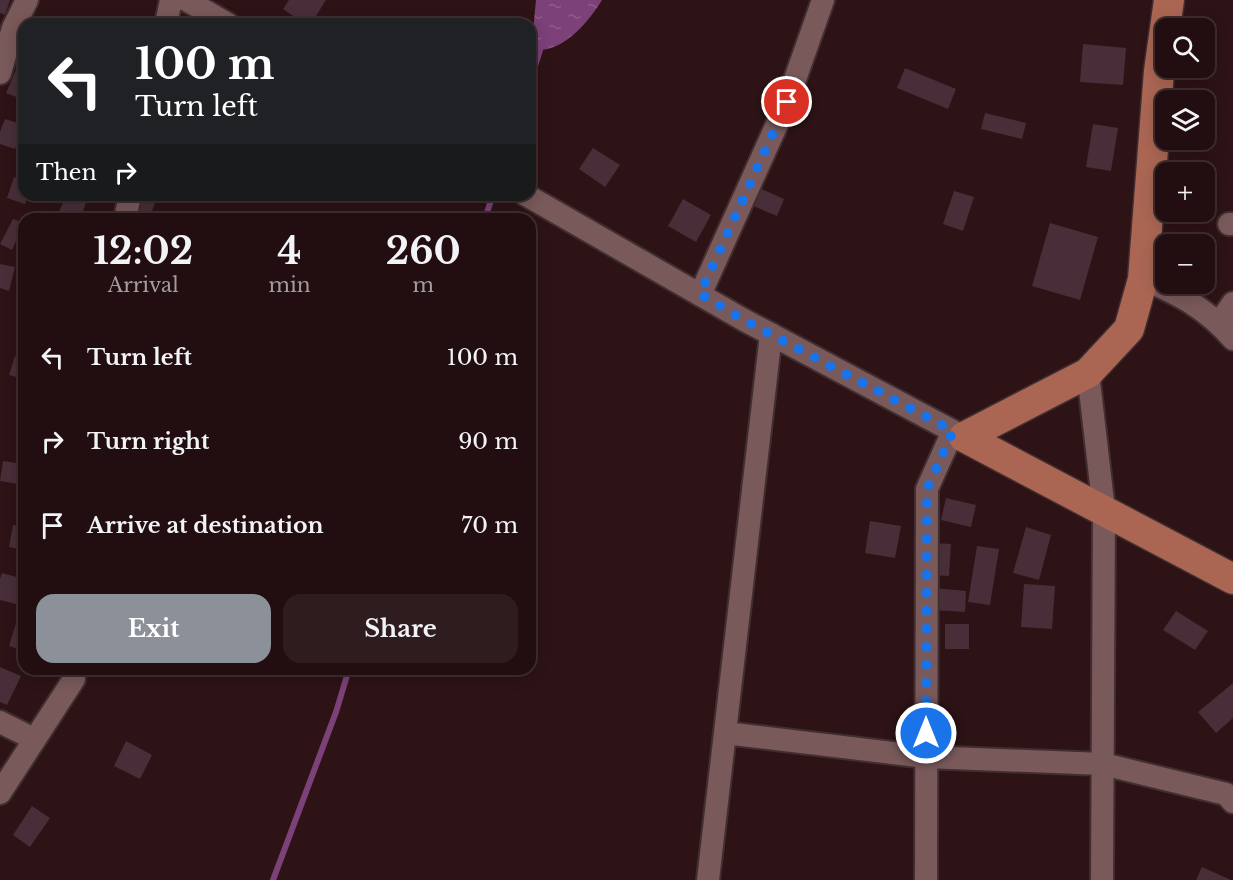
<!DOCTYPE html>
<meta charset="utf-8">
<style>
:root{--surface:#220e10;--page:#2e1c1e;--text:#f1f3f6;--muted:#a29c9f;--line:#3f2e30;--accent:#8c9099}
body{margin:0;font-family:"Libre Baskerville",serif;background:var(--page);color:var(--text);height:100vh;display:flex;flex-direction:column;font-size:22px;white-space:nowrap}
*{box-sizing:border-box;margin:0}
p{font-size:20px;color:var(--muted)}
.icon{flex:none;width:33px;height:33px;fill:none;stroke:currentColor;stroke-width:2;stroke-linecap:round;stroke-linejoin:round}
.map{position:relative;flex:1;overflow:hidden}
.sheet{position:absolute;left:18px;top:213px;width:518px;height:462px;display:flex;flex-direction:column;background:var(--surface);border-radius:18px;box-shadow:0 3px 15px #0003,0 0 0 2px var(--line)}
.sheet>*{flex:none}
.hud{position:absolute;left:18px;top:18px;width:518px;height:183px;border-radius:18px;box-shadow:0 3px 15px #0003,0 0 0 2px var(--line);background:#202124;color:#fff;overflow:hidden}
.controls{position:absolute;left:1155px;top:18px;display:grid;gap:12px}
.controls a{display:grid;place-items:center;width:60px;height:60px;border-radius:12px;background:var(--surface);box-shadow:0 3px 15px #0003,0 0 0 2px var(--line);font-size:30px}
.pin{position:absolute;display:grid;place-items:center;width:51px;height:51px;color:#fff;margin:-26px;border:3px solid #fff;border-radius:50%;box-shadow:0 2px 6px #0007}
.me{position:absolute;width:66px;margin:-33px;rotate:0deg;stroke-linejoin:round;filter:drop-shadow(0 0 4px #0008)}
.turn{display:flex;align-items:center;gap:21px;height:126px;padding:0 18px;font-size:27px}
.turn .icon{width:78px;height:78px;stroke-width:2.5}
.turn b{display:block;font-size:42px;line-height:51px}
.then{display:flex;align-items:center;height:57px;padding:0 18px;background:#0003;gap:12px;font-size:22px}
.eta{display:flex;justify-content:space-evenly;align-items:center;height:102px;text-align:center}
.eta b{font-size:36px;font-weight:700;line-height:42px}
.button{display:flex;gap:12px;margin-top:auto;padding:12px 18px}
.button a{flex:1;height:69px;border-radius:18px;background:var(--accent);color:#fff;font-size:24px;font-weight:700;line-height:69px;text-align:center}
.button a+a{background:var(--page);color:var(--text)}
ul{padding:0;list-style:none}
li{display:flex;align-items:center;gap:18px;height:84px;padding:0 18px}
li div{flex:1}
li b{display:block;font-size:22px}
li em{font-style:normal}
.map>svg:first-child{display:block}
.water{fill:url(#water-ripples)}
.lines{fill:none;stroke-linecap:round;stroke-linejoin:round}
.stream{stroke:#7c4178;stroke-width:6}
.building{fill:#482e39}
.minor-casing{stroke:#402e30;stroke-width:26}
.major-casing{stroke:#402e30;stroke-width:33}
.minor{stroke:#79595a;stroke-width:22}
.major{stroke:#ab6653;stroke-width:30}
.route{stroke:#1a73e8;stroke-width:10;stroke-dasharray:0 18}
</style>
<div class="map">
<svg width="1233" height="880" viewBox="0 0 1233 880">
<defs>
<pattern id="water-ripples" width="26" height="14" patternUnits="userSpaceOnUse" patternTransform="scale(1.5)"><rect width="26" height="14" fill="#7c4178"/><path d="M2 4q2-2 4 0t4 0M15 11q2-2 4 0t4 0" fill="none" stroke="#8f5c8b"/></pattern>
</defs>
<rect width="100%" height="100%" fill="#2d1315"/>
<!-- water -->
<path class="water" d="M536 0H602C589 21 566 49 540 50L532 41Z"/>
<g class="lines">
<!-- stream -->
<path class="stream" d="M530 82 540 50
M485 219 492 197
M273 880 336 712 349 669"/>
</g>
<!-- building -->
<path class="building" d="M0 0H10L5 15 0 13Z
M289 0H326L311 24H305L283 9Z
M1083 44 1126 48 1123 85 1080 82Z
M22 56 24 57V100L6 93Z
M905 68 956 89 948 109 897 88Z
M985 113 1026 123 1022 139 981 129Z
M5 119 24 125 15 149 0 144V132Z
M1093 124 1118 128 1111 171 1086 167Z
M593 148 620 165 605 187 579 169Z
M14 177 24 181V195H28L25 204 7 198Z
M759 188 784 199 777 216 751 205Z
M954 191 974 197 963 231 943 224Z
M66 195H73L87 200 80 219H64L57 217Z
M128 195H158L149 219H140L122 212Z
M683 199 711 215 696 242 668 226Z
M13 219 24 223 12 250 0 244Z
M1050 223 1098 237 1080 300 1032 286Z
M0 264 15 267 9 291 0 288Z
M15 356 24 358V379L9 375Z
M3 461 24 464V485L0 481Z
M946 498 976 505 971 527 941 520Z
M870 521 901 526 895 558 865 553Z
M13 525 24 527V550L9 547Z
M1026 527 1051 535 1039 580 1013 573Z
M934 543 951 544 949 576 931 575Z
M977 546 999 549 990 605 968 602Z
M2 573 24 579V590L20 605 0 600V579Z
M1024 584 1055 586 1052 629 1021 627Z
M932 588 966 591 965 612 931 610Z
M1176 611 1208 631 1195 650 1163 630Z
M19 614 24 616V651L9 646Z
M945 624H969V649H945Z
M0 667 21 676 7 705 0 702Z
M1233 683V718L1216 733 1198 712Z
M126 741 152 755 140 779 114 766Z
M32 806 50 818 30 847 13 835Z
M1202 867 1231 880H1196Z"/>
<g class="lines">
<!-- minor casing -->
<g class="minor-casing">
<path id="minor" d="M186 0 228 24
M166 24 171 0
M0 73 13 28 27 0
M526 195 744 320 964 437
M125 219 130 195
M1229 224H1233
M1143 279C1180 295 1206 308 1233 339
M700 295 787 102 823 0
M1219 323 1233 303
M1088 373 1104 510 1102 880
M0 722 34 739
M725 733 926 757 1103 764 1226 794 1233 802
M0 793 74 679 73 669
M708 880 771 334
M926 880 927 489 953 431"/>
</g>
<!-- major casing -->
<g class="major-casing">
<path id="major" d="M964 437 1088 373 1129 329 1143 279 1159 71 1169 0
M964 437 1233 579"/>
</g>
<!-- minor -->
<use href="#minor" class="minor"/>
<!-- major -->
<use href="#major" class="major"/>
</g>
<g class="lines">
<!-- route -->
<path class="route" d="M787 102 700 294 744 320 953 431 927 489 926 733"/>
</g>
</svg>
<div class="controls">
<a><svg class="icon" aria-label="search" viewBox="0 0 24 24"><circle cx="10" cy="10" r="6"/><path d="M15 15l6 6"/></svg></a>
<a><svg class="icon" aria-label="layers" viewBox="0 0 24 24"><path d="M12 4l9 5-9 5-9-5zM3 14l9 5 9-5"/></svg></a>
<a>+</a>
<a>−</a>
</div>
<div class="pin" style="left:787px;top:102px;background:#d93025"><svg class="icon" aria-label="arrive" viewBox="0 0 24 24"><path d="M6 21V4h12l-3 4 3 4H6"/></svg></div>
<svg class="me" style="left:926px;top:733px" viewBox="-20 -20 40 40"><circle r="17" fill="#1a73e8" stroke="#fff" stroke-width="3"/><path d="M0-11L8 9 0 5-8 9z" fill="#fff"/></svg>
<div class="hud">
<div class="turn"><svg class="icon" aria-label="left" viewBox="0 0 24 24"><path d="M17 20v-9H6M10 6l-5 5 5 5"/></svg><div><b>100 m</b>Turn left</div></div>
<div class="then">Then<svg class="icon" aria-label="right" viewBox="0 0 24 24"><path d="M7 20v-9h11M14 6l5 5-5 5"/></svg></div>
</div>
<section class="sheet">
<div class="eta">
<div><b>12:02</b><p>Arrival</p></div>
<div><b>4</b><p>min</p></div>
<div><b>260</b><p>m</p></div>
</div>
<ul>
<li><svg class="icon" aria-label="left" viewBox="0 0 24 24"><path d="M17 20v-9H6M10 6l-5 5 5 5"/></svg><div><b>Turn left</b></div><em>100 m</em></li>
<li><svg class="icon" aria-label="right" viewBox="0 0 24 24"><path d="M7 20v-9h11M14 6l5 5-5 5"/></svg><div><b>Turn right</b></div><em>90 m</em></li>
<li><svg class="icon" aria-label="arrive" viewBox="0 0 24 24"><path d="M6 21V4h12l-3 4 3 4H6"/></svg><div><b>Arrive at destination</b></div><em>70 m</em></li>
</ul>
<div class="button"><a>Exit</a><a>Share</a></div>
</section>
</div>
